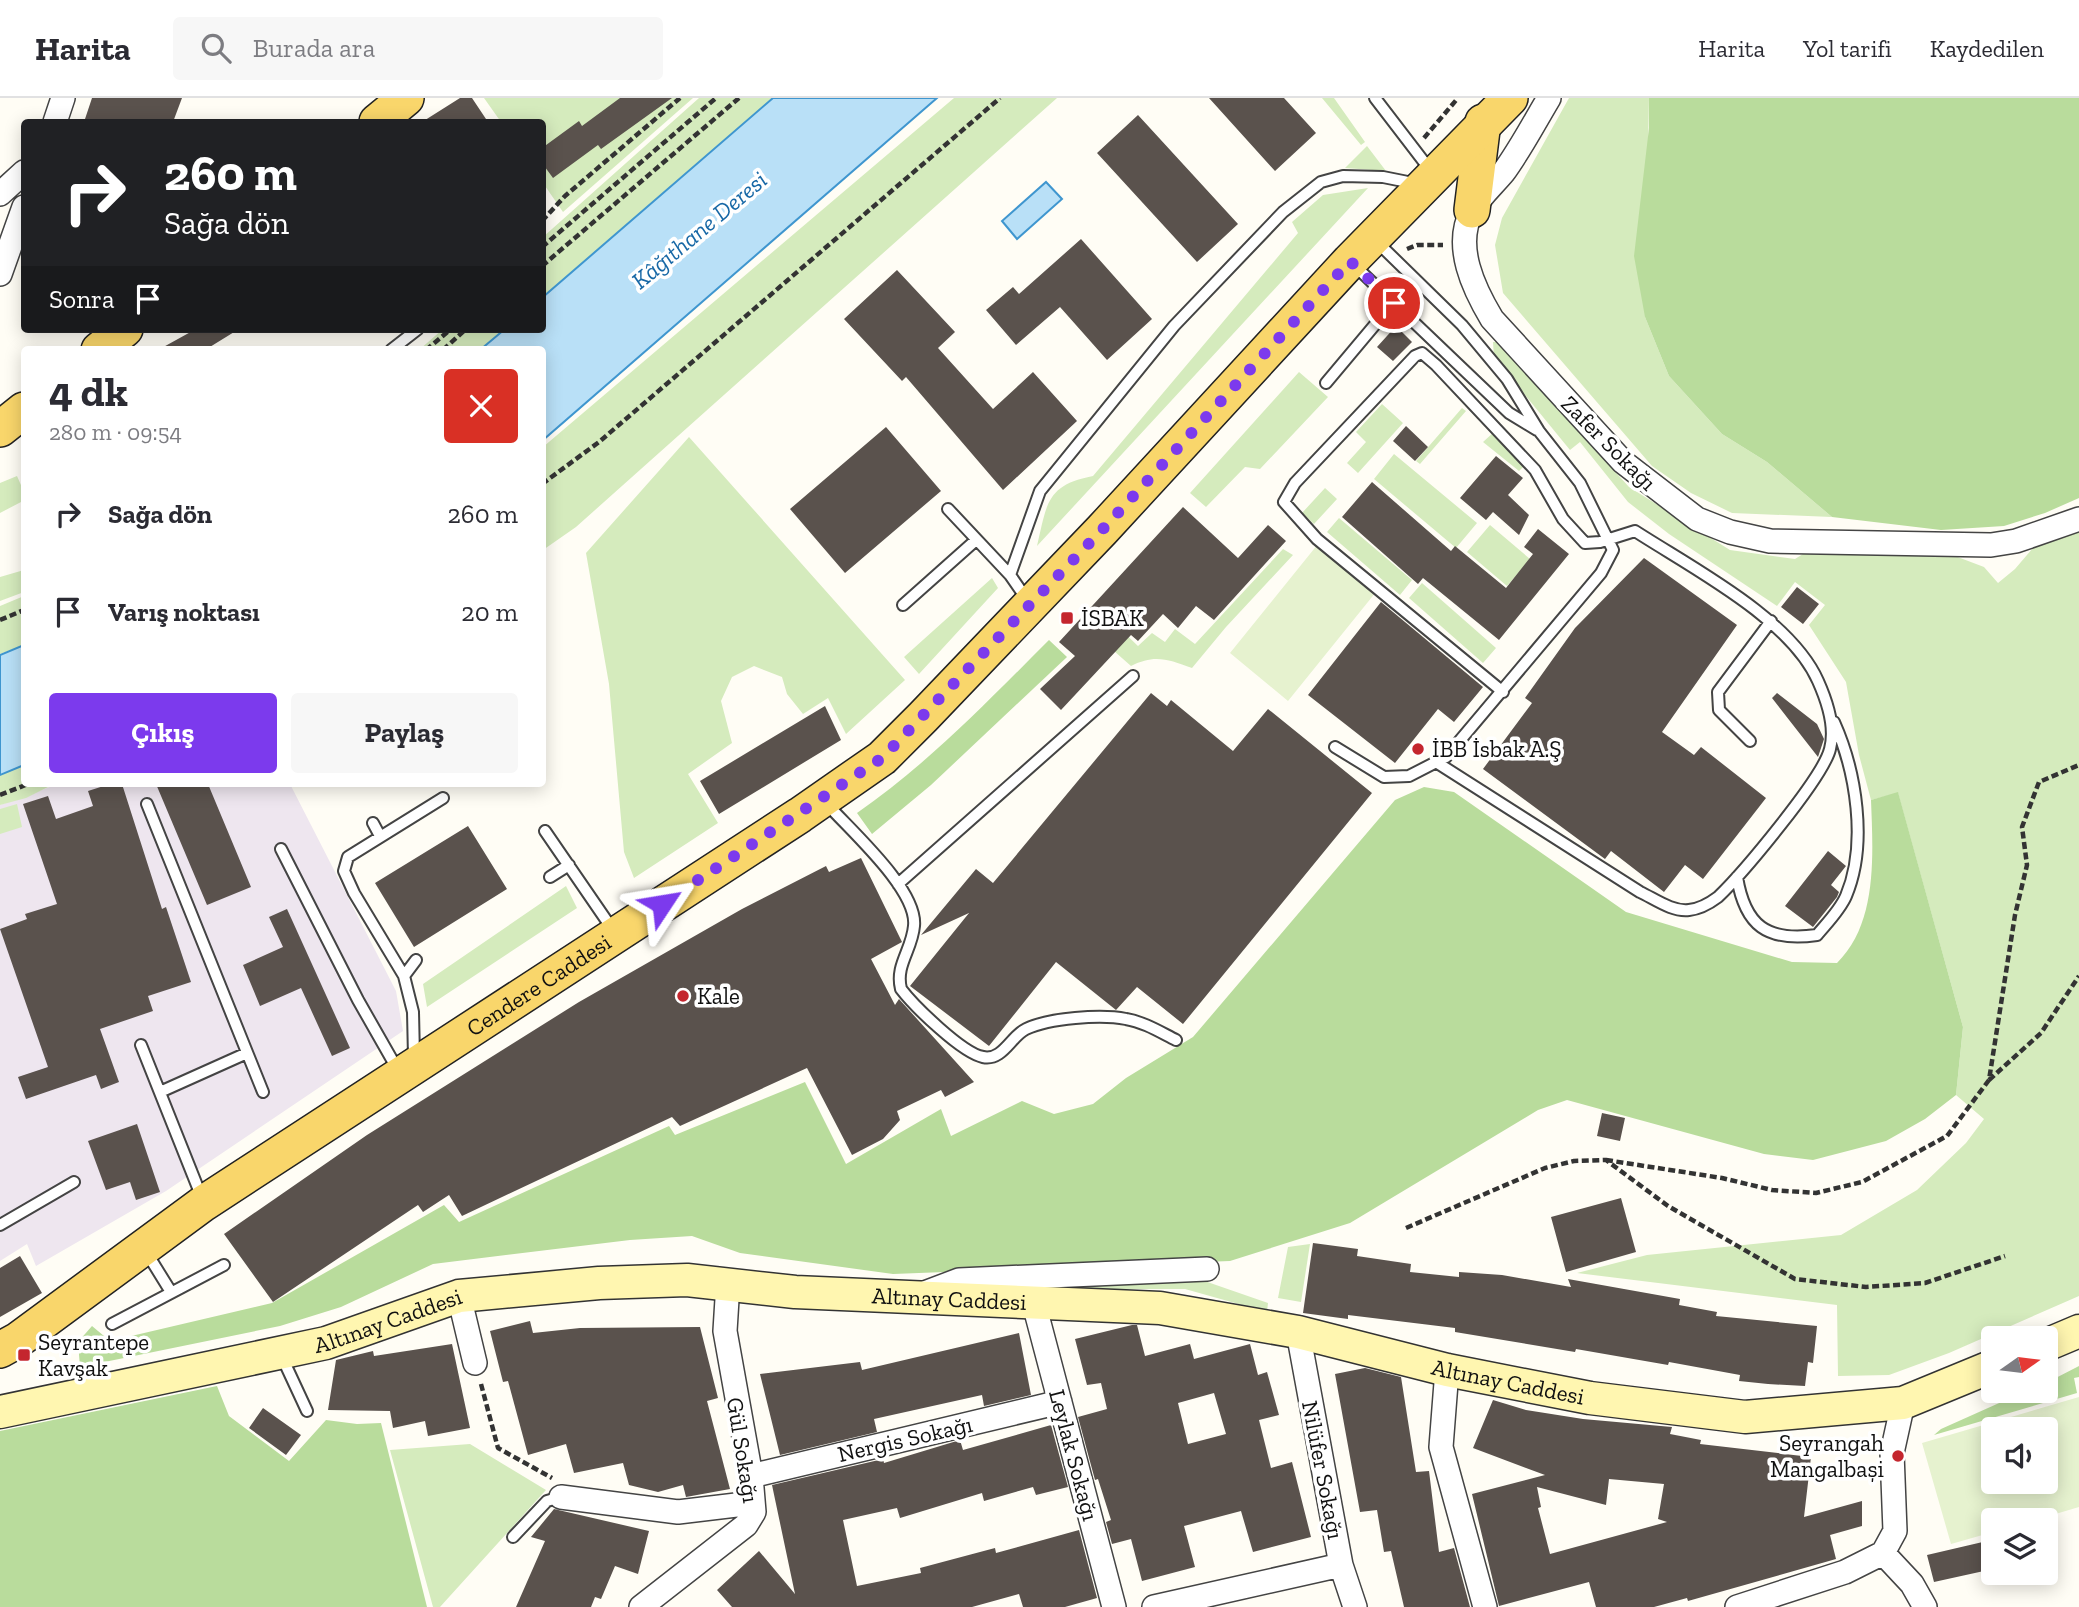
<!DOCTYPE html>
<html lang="tr">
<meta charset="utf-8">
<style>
:root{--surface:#fff;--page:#f7f7f7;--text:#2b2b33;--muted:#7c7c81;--line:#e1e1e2;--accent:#7c3aed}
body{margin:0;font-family:"Zilla Slab",serif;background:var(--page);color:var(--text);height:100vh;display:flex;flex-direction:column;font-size:26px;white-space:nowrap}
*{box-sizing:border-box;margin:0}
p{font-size:23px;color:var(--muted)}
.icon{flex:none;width:38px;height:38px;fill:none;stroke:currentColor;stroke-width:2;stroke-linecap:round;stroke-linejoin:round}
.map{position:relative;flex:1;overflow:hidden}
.sheet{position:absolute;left:21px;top:248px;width:525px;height:441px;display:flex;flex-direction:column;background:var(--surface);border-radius:7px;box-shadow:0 4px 18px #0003}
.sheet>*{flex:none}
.banner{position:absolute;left:21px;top:21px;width:525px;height:214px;border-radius:7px;box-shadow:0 4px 18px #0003;background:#202124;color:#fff;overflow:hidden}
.needle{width:46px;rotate:76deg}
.fabs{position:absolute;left:1981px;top:1228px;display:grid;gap:14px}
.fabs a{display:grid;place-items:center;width:77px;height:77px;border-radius:7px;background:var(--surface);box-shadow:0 4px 18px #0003;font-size:35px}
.pin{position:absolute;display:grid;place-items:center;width:60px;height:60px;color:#fff;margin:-30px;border:4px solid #fff;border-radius:50%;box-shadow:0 2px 7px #0007}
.me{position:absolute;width:77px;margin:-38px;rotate:57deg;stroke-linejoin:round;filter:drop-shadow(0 0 5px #0008)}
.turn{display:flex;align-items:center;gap:24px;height:147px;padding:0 28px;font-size:32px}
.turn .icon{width:91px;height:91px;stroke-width:2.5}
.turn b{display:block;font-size:49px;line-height:60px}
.then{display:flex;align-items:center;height:66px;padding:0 28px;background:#0003;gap:14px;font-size:26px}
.round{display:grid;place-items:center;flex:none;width:74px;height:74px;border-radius:7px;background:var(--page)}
.headline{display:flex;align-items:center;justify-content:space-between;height:119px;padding:0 28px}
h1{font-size:42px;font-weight:700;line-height:52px}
.button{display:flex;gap:14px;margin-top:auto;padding:14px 28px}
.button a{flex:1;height:80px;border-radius:7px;background:var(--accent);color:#fff;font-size:28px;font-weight:700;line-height:80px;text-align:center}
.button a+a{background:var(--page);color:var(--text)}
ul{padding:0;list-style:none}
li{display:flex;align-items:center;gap:21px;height:98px;padding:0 28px}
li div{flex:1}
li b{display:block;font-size:26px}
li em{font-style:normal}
header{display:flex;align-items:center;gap:42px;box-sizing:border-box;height:98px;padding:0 35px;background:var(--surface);border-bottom:2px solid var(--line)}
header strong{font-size:33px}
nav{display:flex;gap:38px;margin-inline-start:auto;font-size:24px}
.search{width:490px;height:63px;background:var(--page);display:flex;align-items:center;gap:18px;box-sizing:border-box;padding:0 24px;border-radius:7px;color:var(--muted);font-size:26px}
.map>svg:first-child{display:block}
.industrial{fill:#eee6ef}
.green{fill:#d5ebbd}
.forest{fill:#b9dc9c}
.pitch{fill:#e6f2cf;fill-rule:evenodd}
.water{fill:#b9e0f7;stroke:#3f96cf;stroke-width:2}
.building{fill:#5a524d;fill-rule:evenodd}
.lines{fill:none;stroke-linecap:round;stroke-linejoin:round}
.lane-casing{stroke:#444;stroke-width:14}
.street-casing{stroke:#444;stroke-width:26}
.secondary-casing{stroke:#333;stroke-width:35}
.primary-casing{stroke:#222;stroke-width:38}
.path{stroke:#333;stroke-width:4.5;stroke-dasharray:7 3.5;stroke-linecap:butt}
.lane{stroke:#fff;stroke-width:10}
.street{stroke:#fff;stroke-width:23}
.secondary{stroke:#fff6b0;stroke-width:32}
.primary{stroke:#f9d66b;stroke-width:35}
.route{stroke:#7c3aed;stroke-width:12;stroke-dasharray:0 21.6}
.poi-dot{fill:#c4262e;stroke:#fff;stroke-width:2.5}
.labels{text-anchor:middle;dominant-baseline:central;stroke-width:7;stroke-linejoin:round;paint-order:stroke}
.street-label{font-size:23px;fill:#111;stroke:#fff}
.poi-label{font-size:23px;fill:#111;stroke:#fff;text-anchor:start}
.water-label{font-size:24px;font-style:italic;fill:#1768a6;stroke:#fff}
</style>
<header>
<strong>Harita</strong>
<div class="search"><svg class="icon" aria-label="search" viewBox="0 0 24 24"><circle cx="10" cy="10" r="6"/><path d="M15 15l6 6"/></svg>Burada ara</div>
<nav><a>Harita</a><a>Yol tarifi</a><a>Kaydedilen</a></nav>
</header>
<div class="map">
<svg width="2079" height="1509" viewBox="0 0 2079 1509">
<rect width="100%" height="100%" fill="#fffdf5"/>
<!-- industrial -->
<path class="industrial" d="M58 686H290L396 893 403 933 166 1093 36 1168 27 1146 0 1163V707Z"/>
<!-- green -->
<path class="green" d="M484 0H693L563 114 543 85 542 24H501Z
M699 0H773L543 199V139Z
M954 0H1057L576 429 543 452V349Z
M1322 0H1334L1365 44 1361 47Z
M1569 0H1649L1645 219 1669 278 1722 336 1767 364 1832 419 1732 415 1691 395 1652 368 1503 195 1495 147 1502 120Z
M1367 48 1386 73 1345 70Z
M1368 90 1037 448C1047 406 1046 387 1093 378L1298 135 1292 124 1323 97Z
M443 231H505L480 252H419Z
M1493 244H1498L1629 389 1730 452 1795 461 1803 456 1955 458 1984 469 1998 485 2015 471 2038 444 2079 430V1198L1949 1255 1889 1277 1838 1278 1837 1207 1577 1175 1647 1157 1841 1137 1917 1092 1966 1045 1984 1021 1956 997 1963 929 1898 695 1871 702 1859 657 1846 584 1809 527 1825 507 1795 484 1777 508 1669 436 1628 404 1580 344 1570 352 1494 259Z
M1299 274 1328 299 1260 371 1245 369 1206 409 1190 395Z
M1382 306 1403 325 1358 375 1347 365 1366 344 1356 334Z
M1462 310 1466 313 1420 366 1416 363Z
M1494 334 1524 368 1519 373 1483 344Z
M689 339 905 582 846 636 828 600 803 616 787 596 782 579 754 568 732 579 721 603 732 645 688 676 718 725 634 780 624 754 609 586 586 455Z
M1394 356 1477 425 1456 450 1374 381Z
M17 378 24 394V412L21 404 0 415V385Z
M1325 390 1337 401 1314 426 1302 415Z
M1339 420 1412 482 1400 497 1327 434Z
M1490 427 1530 461 1507 488 1467 454Z
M1283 451 1293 457 1226 529 1192 570C1168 561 1154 556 1131 568L1080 523 1113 524 1138 548 1152 535 1165 544 1175 531 1195 546Z
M24 472V494L0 503V479Z
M992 480 998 490 919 576 904 559Z
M1422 485 1496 550 1483 565 1409 500Z
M24 498V547L0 556V508Z
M24 667V686H54L26 700 0 707V677Z
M17 706 22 729 0 736V711Z
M566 788 577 810 427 909 423 886Z
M1310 1146 1301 1204 1278 1200 1288 1149Z
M1193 1179 1268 1205 1267 1214 1185 1191H992Z
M470 1346 546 1392 440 1509H433L390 1352Z"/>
<!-- forest -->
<path class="forest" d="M1649 0H2079V400L2045 415 2004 428 1941 432 1832 419 1767 364 1722 336 1669 278 1645 219 1634 158 1649 30Z
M1049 542 1067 559 931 687 872 736 857 715C929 665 988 603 1049 542Z
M1424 689 1454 694 1626 814 1792 864 1837 865C1878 825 1873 756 1871 702L1898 694 1963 929 1956 997 1925 1021 1886 1043 1813 1062 1764 1056 1567 1002 1538 1012 1350 1125 1230 1163 893 1176 740 1155 692 1138 630 1142 433 1166 341 1209 280 1228 80 1269 78 1244 92 1228 110 1243 272 1205 444 1107 459 1124 669 1028 675 1037 805 984 846 1066 941 1011 951 1038 1022 1003 1054 1016 1093 1006 1126 980 1193 939 1395 702Z
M2079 1268V1279L2074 1280 2077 1295 1934 1337 1941 1331 2026 1293H2046V1285Z
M217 1288 229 1318 289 1363 326 1322 357 1326 381 1325 427 1509H0V1333Z"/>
<!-- pitch -->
<path class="pitch" d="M1318 446 1376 494 1288 603 1230 555Z
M2079 1299V1409L2032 1423H1993V1434L1951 1446 1922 1345ZM1993 1332H2046V1384H1993Z"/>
<!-- water -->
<path class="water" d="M773 0H937L543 342 542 252H480L505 231H542L543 199Z
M1046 84 1062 101 1017 141 1002 123Z
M24 547V667L0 677V557Z"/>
<!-- building -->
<path class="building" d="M92 0H182L173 24H84Z
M460 0H472L488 24H422Z
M620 0H672L601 51 598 47 553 80 542 65V50L579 23 582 28Z
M1209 0H1284L1316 35 1275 73Z
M1138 17 1238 126 1197 164 1097 55Z
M1081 141 1152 221 1107 262 1060 209 1016 247 986 212 1013 189 1019 196Z
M897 172 955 234 938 250 993 311 1033 274 1077 323 1003 392 906 279 902 283 844 221Z
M1396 228 1412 244 1393 263 1377 249Z
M196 231H239L205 252H158Z
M1406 328 1428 349 1415 363 1393 343Z
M886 329 941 393 845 475 790 411Z
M1496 358 1523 380 1508 397 1529 417 1519 437 1493 414 1486 422 1460 400Z
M1372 384 1451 453 1455 448 1506 490 1533 456 1524 449 1538 431 1569 456 1499 542 1423 480 1418 486 1342 419Z
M1183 409 1238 460 1268 427 1286 443 1214 522 1196 508 1178 530 1163 516 1138 543 1131 537 1061 612 1040 591 1075 558 1059 544Z
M1644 460 1737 527 1662 634 1694 657 1701 649 1766 700 1703 781 1685 767 1664 794 1611 753 1605 761 1483 671 1532 605 1525 600 1575 530Z
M1797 489 1819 506 1803 526 1781 509Z
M1381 504 1483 589 1454 624 1438 611 1395 665 1308 597Z
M1151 595 1167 608 1171 602 1233 653 1268 611 1372 695 1183 926 1137 889 1116 912 1056 864 989 948 910 888 969 815 921 837 976 771 993 785Z
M1777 595 1817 626 1824 641 1818 659 1772 600Z
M825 608 841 642 719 716 700 683Z
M110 686H122L162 811 166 809 191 884 148 898 153 913 100 931 119 984 101 991 96 977 26 1001 18 979 48 969 0 831 27 821 25 816 57 806 23 706 48 698 56 721 93 708 88 693Z
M156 686H208L251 789 207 807Z
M468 728 507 791 414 849 375 785Z
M1828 753 1846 768 1831 787 1839 794 1837 799 1813 829 1785 808Z
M861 760 902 844 871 861 895 907 899 901 974 984 945 999 941 992 897 1013 900 1022 883 1041 852 1057 807 970 680 1028 672 1019 462 1118 449 1097 423 1114 418 1107 273 1204 224 1136 367 1037 579 904 742 811 826 768 829 774Z
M287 811 350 950 332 958 301 890 260 908 243 867 283 849 269 819Z
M1602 1015 1625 1020 1620 1043 1597 1038Z
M137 1026 160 1094 136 1102 130 1084 106 1092 88 1043Z
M1621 1100 1636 1154 1566 1174 1551 1119Z
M1313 1145 1358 1151 1357 1158 1411 1166 1410 1174 1459 1179V1174L1502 1177 1571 1189 1568 1181 1680 1201 1679 1207 1717 1214 1716 1218 1817 1228 1813 1265 1808 1264 1805 1288 1768 1286 1739 1283 1740 1277 1669 1264 1668 1267 1576 1251 1575 1254 1455 1234V1230L1348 1217V1221L1303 1215Z
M20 1158 42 1195 0 1219V1170Z
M530 1223 533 1235 580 1230 700 1229 718 1300 707 1303 730 1391 686 1399 683 1387 658 1394 629 1387 623 1365 574 1375 566 1346 528 1357 508 1283 503 1284 490 1233Z
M1132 1227H1137L1145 1258 1190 1246 1194 1261 1250 1246 1258 1277 1267 1274 1279 1317 1259 1322 1271 1370 1292 1364 1311 1439 1253 1454 1241 1413 1184 1428 1195 1469 1142 1483 1131 1441 1112 1446 1106 1424 1111 1422 1098 1381 1095 1382 1078 1319 1107 1311 1101 1285 1087 1287 1075 1241ZM1214 1295 1226 1336 1188 1346 1178 1305Z
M1019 1235 1031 1297 984 1308 982 1297 874 1321 877 1334 780 1357 760 1276 860 1264 862 1272Z
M452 1246 470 1330 428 1338 425 1323 393 1330 390 1313 328 1312 336 1262 373 1253 374 1258Z
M1365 1270 1401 1279 1416 1374 1429 1373 1439 1454 1454 1450 1470 1509H1404L1391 1453 1384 1454 1377 1412 1360 1414 1335 1276Z
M1493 1302 1526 1312 1583 1321 1672 1329 1670 1336 1701 1342 1700 1346 1811 1359 1804 1419 1862 1403V1428L1830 1437 1836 1461 1688 1503 1687 1500 1654 1509H1596L1589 1484 1499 1508 1472 1396 1545 1377 1473 1350ZM1609 1381 1664 1386 1658 1421 1667 1424 1550 1456 1538 1410 1541 1409 1537 1389 1606 1407Z
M263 1310 301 1337 286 1357 249 1330Z
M1051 1327 1068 1389 1036 1397 1033 1389 984 1403 982 1395 900 1420 897 1410 843 1422 857 1488 921 1475 920 1470 995 1450 996 1455 1079 1432 1097 1500 1065 1509H1023L1019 1496 972 1509H732L717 1492 759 1453 795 1496 772 1387 883 1361 884 1365 960 1342 963 1352Z
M554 1411 649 1433 638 1476 615 1468 601 1501 595 1499 591 1509H516L545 1443 531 1439Z
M1987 1443 1993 1471 1934 1484 1927 1457Z"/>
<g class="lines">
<!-- lane casing -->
<g class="lane-casing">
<path id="lane" d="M1375 0 1431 73
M1354 167 1509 315 1537 332
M391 252 418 231
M1326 285 1394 204
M948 411 1010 477
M1028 503 1010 477 1040 393 1174 228 1283 114 1321 84 1343 78 1383 79 1418 86
M903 507 976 442
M1750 643 1719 612 1718 594 1771 523
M1335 649 1384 679 1409 678 1446 659 1601 475 1613 452 1580 385 1539 333 1507 281 1462 227 1375 142
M1436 664 1640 794C1655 801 1672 814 1689 812 1699 811 1710 805 1718 799 1742 776 1823 680 1830 651 1836 629 1827 603 1818 583 1790 520 1692 470 1635 433L1600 444 1585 445 1563 421 1535 372 1436 267 1422 255 1415 258 1295 385 1284 404 1317 441 1503 594
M147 706 263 994
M827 706C851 733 918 792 914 828 912 852 895 867 901 891 914 908 962 955 983 959 1003 963 1011 938 1026 931 1049 920 1101 916 1126 921 1144 924 1160 934 1176 942
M373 725 380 738
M545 733 613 832
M281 751 358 902 399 974
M550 779 569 767
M1737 779C1745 828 1767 844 1817 837 1827 825 1840 812 1846 798 1868 746 1856 673 1834 624
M898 786 1133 578
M404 878 354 795 344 773 348 759 443 700
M141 947 202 1100
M414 959 413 914 404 878 416 862
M160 994 247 955
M0 1127 74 1084
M145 1152 171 1194
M112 1226 224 1167
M281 1257 307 1313
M513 1439 547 1403 561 1399"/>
</g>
<!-- street casing -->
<g class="street-casing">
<path id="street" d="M1549 0C1534 25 1520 52 1503 75 1493 87 1479 99 1472 113 1453 148 1474 191 1492 221L1623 364 1697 421 1730 434 1770 443 1991 447 2016 443 2079 421
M55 24 63 0
M0 96 24 74
M0 176 24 109
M922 1196 959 1182 1207 1171
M459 1198 475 1265
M1034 1206 1114 1509
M1298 1234 1341 1467 1355 1509
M1447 1272 1441 1349 1485 1509
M751 1378 1060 1304
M561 1399 678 1414 753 1405
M1883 1455 1912 1486 1925 1509
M641 1509 746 1427 754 1414 751 1378 725 1233 728 1185
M1154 1509 1341 1467
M1737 1509 1845 1474 1883 1455 1895 1433 1892 1355 1903 1305"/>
</g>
<!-- secondary casing -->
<g class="secondary-casing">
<g id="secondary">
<path d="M2046 1247 2079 1233"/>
<path id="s1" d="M0 1314 326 1245 459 1198 599 1185 687 1182 795 1194 1160 1210 1298 1234 1447 1272 1590 1300 1745 1319 1903 1305 1993 1268"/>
</g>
</g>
<!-- primary casing -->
<g class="primary-casing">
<g id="primary">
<path d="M377 24 406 0"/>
<path d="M1472 112 1483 24"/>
<path d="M99 252 125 231"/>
<path d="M0 331 24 312"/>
<path id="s2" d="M0 1252 18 1242 204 1105 800 717 882 660 923 619 1102 432 1350 163 1510 0"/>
</g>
</g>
<!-- path -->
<path class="path" d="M1424 40 1458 0
M542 123 565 98 680 0
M542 149 716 0
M1407 151 1417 147H1443
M542 168 739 0
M426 252 451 231
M443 252 466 231
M542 386 599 344 1000 0
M0 522 24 512
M0 697 28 686
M1989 982 2041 935 2079 878
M1606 1062 1722 1080 1772 1092 1816 1095 1862 1084 1947 1038 1989 982 2015 817 2027 767 2022 729 2039 684 2079 667
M1406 1130 1545 1070 1574 1063 1606 1062 1668 1108 1795 1181 1866 1189 1925 1185 2005 1158
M481 1286 498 1350 552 1380"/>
<!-- lane -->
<use href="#lane" class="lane"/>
<!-- street -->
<use href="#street" class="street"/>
<!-- secondary -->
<use href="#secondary" class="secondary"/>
<!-- primary -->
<use href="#primary" class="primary"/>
</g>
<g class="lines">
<!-- route -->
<path class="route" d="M662 806 882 660 1102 432 1350 163 1394 205"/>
</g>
<!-- markers -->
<g class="poi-dot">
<rect x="1060" y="513" width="14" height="14" rx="3.5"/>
<circle cx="1418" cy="651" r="7"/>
<circle cx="683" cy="898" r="7"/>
<rect x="17" y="1250" width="14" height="14" rx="3.5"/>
<circle cx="1898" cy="1358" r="7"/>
</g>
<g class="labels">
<!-- street labels -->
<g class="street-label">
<text transform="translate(1609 345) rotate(45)">Zafer Sokağı</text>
<text stroke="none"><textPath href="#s2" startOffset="651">Cendere Caddesi</textPath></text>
<text stroke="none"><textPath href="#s1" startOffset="966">Altınay Caddesi</textPath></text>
<text stroke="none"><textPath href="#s1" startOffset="399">Altınay Caddesi</textPath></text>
<text stroke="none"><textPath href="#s1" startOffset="1533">Altınay Caddesi</textPath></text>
<text transform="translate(905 1341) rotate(-13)">Nergis Sokağı</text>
<text transform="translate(743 1352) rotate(81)">Gül Sokağı</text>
<text transform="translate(1074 1357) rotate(75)">Leylak Sokağı</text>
<text transform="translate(1323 1372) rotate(79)">Nilüfer Sokağı</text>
</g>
<!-- poi labels -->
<g class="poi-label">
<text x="1081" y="520">İSBAK</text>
<text x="1432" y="651">İBB İsbak A.Ş</text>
<text x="697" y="898">Kale</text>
<text x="38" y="1244">Seyrantepe<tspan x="38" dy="26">Kavşak</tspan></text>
<text x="1884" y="1345" text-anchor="end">Seyrangah<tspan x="1884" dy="26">Mangalbași</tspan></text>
</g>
<!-- water labels -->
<g class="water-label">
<text transform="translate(699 132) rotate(-40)">Kâğıthane Deresi</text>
</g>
</g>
</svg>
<div class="fabs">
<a><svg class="needle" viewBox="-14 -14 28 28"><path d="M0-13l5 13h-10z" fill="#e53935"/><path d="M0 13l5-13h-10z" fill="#7c7c81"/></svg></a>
<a><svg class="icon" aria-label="sound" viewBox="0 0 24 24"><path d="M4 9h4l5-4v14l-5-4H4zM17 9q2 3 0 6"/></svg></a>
<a><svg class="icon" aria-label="layers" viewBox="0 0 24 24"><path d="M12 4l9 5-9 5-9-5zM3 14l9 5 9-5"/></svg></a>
</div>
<div class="pin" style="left:1394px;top:205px;background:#d93025"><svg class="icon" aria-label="arrive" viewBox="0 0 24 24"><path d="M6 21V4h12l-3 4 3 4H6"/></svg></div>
<svg class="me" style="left:662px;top:806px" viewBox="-20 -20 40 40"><path d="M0-17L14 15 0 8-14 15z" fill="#7c3aed" stroke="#fff" stroke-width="4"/></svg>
<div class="banner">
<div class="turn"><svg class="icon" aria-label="right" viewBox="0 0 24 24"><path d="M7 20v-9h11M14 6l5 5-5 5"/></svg><div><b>260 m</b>Sağa dön</div></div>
<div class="then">Sonra<svg class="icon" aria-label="arrive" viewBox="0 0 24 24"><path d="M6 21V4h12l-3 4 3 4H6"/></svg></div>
</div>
<section class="sheet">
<div class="headline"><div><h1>4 dk</h1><p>280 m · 09:54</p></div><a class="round" style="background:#d93025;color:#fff"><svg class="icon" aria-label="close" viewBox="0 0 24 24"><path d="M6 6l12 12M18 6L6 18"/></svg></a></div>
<ul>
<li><svg class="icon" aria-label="right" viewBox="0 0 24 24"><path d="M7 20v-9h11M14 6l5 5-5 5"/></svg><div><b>Sağa dön</b></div><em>260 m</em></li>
<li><svg class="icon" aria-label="arrive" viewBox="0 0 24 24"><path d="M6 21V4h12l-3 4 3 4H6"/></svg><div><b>Varış noktası</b></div><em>20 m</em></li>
</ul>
<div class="button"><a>Çıkış</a><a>Paylaş</a></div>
</section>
</div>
